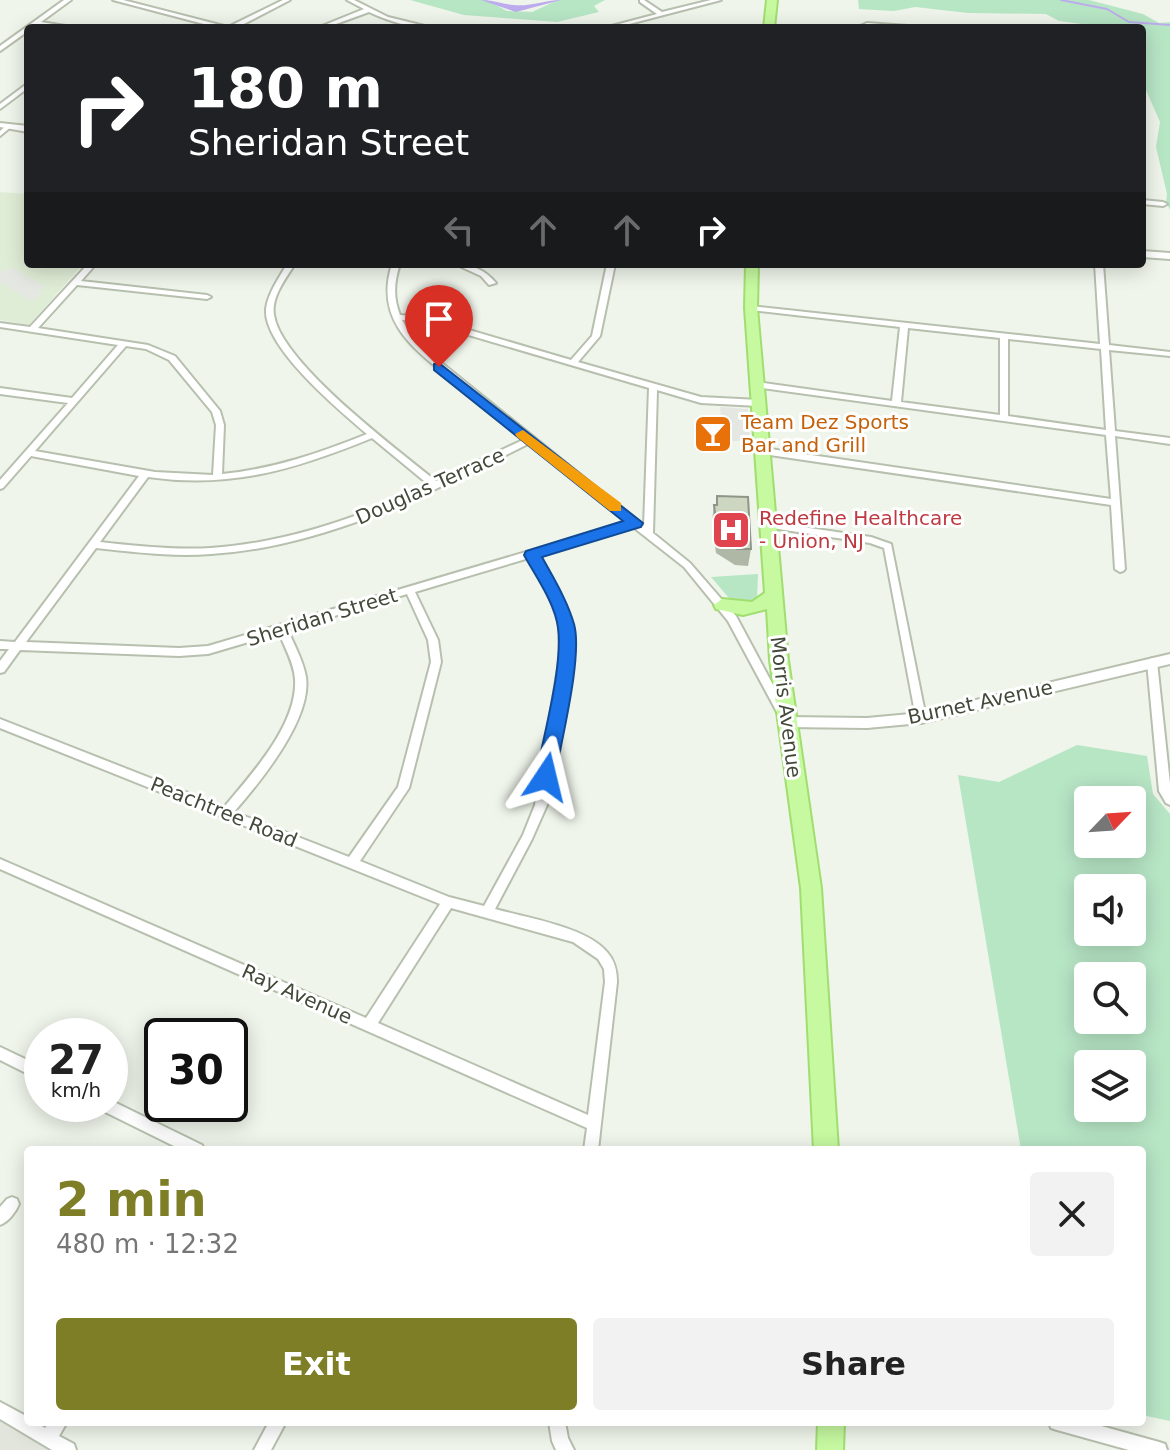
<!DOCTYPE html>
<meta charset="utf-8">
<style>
:root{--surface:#fff;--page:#f2f2f2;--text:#222;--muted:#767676;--accent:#7d7e25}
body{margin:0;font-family:"DejaVu Sans",sans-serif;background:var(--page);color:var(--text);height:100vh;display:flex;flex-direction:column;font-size:30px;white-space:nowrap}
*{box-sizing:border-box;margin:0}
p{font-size:26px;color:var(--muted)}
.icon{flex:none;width:44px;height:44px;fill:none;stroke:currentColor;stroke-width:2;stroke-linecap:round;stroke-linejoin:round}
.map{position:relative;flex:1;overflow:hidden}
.drawer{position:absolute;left:24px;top:1146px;width:1122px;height:280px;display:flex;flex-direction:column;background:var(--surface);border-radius:8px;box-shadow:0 4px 20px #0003}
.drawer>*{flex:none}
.hud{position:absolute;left:24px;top:24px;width:1122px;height:244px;border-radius:8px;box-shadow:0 4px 20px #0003;background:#202124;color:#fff;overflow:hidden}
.needle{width:52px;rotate:65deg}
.controls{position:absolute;left:1074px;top:786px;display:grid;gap:16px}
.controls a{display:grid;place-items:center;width:72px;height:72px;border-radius:8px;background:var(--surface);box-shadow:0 4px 20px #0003;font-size:40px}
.speed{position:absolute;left:24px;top:1018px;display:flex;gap:16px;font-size:40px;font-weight:700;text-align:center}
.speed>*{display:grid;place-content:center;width:104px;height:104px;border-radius:50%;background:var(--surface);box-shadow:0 4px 20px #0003;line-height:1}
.speed small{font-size:20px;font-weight:400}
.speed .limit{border:4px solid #111;border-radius:12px;background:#fff;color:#111}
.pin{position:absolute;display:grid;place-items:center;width:68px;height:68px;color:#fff;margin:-82px -34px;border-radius:50% 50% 50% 0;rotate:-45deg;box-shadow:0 0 8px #0007}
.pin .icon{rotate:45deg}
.me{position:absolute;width:88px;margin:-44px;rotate:10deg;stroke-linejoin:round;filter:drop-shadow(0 0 6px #0008)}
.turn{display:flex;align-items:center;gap:28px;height:168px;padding:0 32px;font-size:36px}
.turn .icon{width:104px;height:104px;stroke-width:2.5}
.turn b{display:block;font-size:56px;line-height:68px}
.lanes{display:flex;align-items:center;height:76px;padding:0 32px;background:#0003;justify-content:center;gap:40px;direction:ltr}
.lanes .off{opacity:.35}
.round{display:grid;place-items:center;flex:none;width:84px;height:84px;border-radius:8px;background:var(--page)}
.head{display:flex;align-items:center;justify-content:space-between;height:136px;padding:0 32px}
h1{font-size:48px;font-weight:800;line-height:60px;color:var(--accent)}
.action{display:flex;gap:16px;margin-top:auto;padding:16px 32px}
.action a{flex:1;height:92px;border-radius:8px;background:var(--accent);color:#fff;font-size:32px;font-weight:800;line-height:92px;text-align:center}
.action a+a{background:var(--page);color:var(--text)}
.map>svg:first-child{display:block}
.industrial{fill:#e1e5dc}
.education{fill:#e0edd6}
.green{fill:#b7e6c5;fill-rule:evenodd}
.parking{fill:#e5e7e2}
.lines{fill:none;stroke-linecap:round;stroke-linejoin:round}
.stream{stroke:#bdaced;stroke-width:2}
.river{fill:#bdaced;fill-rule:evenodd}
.minor-casing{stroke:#b7c0ae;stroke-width:4}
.tertiary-casing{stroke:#b7c0ae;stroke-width:4}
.primary-casing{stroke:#a1de70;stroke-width:4}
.minor{fill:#fff;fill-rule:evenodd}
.tertiary{fill:#fff;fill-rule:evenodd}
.primary{fill:#c6f9a0;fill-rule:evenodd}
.wall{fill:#afb8a6}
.building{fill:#ccd6c1;stroke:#8f9687;stroke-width:2}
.route{fill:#1a73e8;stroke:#114b97;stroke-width:2}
.slow{fill:#f59e0b}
.labels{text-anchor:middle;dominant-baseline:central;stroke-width:6;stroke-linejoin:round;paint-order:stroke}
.food-label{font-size:20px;fill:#c56008;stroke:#fff;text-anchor:start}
.street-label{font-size:20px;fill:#424939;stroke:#fff}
.health-label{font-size:20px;fill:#be3a42;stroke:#fff;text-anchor:start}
</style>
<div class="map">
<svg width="1170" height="1450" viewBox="0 0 1170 1450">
<rect width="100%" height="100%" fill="#eff5eb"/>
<!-- industrial -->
<path class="industrial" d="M0 1410 67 1450H0Z"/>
<!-- education -->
<path class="education" d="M0 192 28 194V264H83L29 325 0 320Z"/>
<!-- green -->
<path class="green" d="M410 0H487L507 11 532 12 558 0H605L594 6 599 12 557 22 464 15Z
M858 0H1089L1143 14 1159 23 1170 22V210L1166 202 1167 194 1156 147 1160 122 1142 81V28H1085L1082 24 1059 21 1046 14 968 13 915 7 894 11 859 9Z
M758 574 757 600 735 605 711 577Z
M1077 745 1147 756 1153 794 1170 814V1421L1142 1415V1150H1021L958 775 999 782ZM1088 800H1132V844H1088ZM1088 888H1132V932H1088ZM1088 976H1132V1020H1088ZM1088 1064H1132V1108H1088Z"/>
<!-- parking -->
<path class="parking" d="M12 267 45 287 39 290 41 295 31 301 0 282V272Z
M720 407 748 409 750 441H723Z"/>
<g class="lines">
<!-- stream -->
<path class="stream" d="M1061 0 1107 9 1129 22 1170 25"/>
<!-- river -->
<path class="river" d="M481 0C493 0 502 4 514 5 528 7 546 0 561 0L516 12Z"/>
<!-- minor casing -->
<g class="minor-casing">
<path id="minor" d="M64 0H71L41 22 78 28 36 25 28 28V31L0 51V46Z
M113 0H123L228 27 283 0H290L236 28H219Z
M347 0H354L388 17 433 28C411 28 388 21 369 12L325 28H317L364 9Z
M640 0H644L662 12 711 0H721L614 28H604L657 14 640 2Z
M867 23 908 26 911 28H856Z
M28 83V88L0 109V104Z
M7 125 12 126 0 136V131Z
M1142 200 1163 202 1167 204 1163 206 1142 204Z
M88 264H96L81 281 207 295 211 297 207 299 77 285 38 328 148 345 175 356 220 411 224 425 222 474C273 469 320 453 367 434 340 411 263 347 266 309 268 293 279 278 287 264H295C286 278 271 297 274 315 281 363 398 450 436 481L525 439C502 421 480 402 457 384 417 351 373 323 392 264H400C394 282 393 297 400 315L425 317 571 360 592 336 607 264H615L600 336 578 362 701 397 759 400 763 403 759 406 701 403 657 390 653 533 690 563 736 616 787 711 786 714H778L728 621 684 567 633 527 537 556 567 612 572 645 547 805 532 839 495 909C527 918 586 927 607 952 615 961 617 971 617 982L598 1150H584L587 1128 0 869V859L366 1018 440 904 0 728V719L224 807C251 775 298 724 295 679 294 663 285 648 279 633L208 654 179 656 20 650 4 672 0 673V661L9 649H0V641L15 642 139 476 31 456 3 488 0 489V480L68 403 0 394V388L72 398 118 345 0 327V323L30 327ZM402 320 421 321 649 388 644 526 417 343ZM126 346 146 349 169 360 212 412 216 425 213 475 155 472 35 451ZM372 438 429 485C361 517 286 543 211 548 173 550 137 546 100 542L148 477C232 489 296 469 372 438ZM530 443 627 522 208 646 179 648 26 642 96 548C134 552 172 557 211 554 325 547 430 493 530 443ZM529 558 557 612 562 645 535 805 523 835 484 906 449 897 360 861 409 788 441 662 438 640 415 592ZM407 594 428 640 431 662 398 787 349 857 234 812C261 781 312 719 306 677 303 660 294 645 288 630ZM451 908 573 942 598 959 604 969 605 982 588 1115 378 1023Z
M455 264C472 264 485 270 496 283L489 285 481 276Z
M1095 264H1103L1109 345 1170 352V356L1109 350 1115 431 1170 438V444L1115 436 1125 569 1123 571 1120 572 1115 569 1111 505 763 454 759 451 763 448 1111 499 1106 435 754 387V383L757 382 892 401 900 327 751 310 747 308 751 306 1100 344ZM908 328 1000 338V415L901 402ZM1008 339 1101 349 1106 430 1008 416Z
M768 522 871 537 891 544 926 718 925 721H917L916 718 884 548 870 543 765 527 763 525 765 523Z
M1152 658 1157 662 1170 784V805L1166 803 1159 791 1147 662Z
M0 1047 42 1067V1081L0 1060Z
M110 1100 202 1145 204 1150H182L99 1109 97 1104H110Z
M12 1197 17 1199 19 1204C16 1212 8 1222 0 1225V1207L7 1199Z
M0 1402 28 1417V1422H36L45 1428 49 1422H67L59 1436 74 1444 76 1450H52L0 1419Z
M269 1422H286L271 1450H254Z
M549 1422H565L568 1438 574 1450H556L552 1441Z
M1049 1422H1087L1159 1442 1165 1444 1167 1450H1129L1057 1430 1051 1428Z"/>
</g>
<!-- tertiary casing -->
<g class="tertiary-casing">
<path id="tertiary" d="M0 123 28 126V132L0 127Z
M1142 251 1170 253V259L1142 257Z
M1170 654V664L921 723 867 728 787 727 782 726 780 722 782 718 787 717 867 718 921 713Z"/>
</g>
<!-- primary casing -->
<g class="primary-casing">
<path id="primary" d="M767 0H777L774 28H764Z
M746 264H758L757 308 788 660 821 888 838 1150H814L801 888 770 660 767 609 743 615 716 609 714 605 722 599 752 602 765 593 745 308Z
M818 1422H844L843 1450H817Z"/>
</g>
<!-- minor -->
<use href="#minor" class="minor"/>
<!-- tertiary -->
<use href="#tertiary" class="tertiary"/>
<!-- primary -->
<use href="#primary" class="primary"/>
</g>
<!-- wall -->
<path class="wall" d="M706 417 722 434 721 442H706Z
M717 496 751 549 748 566 735 565 716 553 712 521 714 505H716Z"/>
<!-- building -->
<path class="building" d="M706 417H721L722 434 706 433Z
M717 496 748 497 751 549H737L718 536 714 505H717Z"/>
<!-- route -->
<path class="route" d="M439 363 643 523 641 527 542 557C554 579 567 600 574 624 583 656 561 741 555 777L552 782H539L536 777C543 736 563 668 558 628 555 603 536 577 524 555L526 551 623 521 434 370V364Z"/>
<!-- slow -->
<path class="slow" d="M523 430 621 503V511H610L517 437 515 434Z"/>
<!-- icons -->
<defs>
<g id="bar-square" transform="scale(2)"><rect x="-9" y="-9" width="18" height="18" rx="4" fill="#e8710a" stroke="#fff"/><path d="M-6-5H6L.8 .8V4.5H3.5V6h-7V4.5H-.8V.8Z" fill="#fff"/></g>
<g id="hospital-square" transform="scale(2)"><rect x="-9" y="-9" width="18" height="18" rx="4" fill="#e0444e" stroke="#fff"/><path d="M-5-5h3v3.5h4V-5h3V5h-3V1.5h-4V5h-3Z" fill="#fff"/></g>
</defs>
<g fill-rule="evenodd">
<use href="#bar-square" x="713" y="434"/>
<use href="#hospital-square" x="731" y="530"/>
</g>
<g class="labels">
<!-- food labels -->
<g class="food-label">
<text x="741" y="422">Team Dez Sports<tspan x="741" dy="23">Bar and Grill</tspan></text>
</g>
<!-- street labels -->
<g class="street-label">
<text transform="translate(430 486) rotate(-24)">Douglas Terrace</text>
<text transform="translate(322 617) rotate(-17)">Sheridan Street</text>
<text transform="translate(980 702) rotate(-12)">Burnet Avenue</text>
<text transform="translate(786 707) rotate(83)">Morris Avenue</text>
<text transform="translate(224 812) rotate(22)">Peachtree Road</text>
<text transform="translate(297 994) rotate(24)">Ray Avenue</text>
</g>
<!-- health labels -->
<g class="health-label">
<text x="759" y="518">Redefine Healthcare<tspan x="759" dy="23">- Union, NJ</tspan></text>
</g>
</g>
</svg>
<div class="controls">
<a><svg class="needle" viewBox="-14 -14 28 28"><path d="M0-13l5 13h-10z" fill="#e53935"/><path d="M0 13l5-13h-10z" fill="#767676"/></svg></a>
<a><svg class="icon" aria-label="sound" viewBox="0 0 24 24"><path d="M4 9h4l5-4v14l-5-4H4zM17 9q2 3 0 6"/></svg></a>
<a><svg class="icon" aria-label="search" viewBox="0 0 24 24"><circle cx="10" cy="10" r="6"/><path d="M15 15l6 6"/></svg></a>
<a><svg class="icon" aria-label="layers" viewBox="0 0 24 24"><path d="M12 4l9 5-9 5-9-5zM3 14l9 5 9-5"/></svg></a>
</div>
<div class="speed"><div>27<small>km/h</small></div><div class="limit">30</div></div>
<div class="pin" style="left:439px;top:367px;background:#d93025"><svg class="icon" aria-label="arrive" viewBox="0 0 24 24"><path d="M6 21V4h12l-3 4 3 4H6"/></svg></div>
<svg class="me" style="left:546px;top:777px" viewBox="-20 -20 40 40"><path d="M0-17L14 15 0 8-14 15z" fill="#1a73e8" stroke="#fff" stroke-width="4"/></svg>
<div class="hud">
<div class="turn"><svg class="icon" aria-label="right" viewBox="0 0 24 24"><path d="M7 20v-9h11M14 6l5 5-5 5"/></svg><div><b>180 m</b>Sheridan Street</div></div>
<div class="lanes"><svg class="icon off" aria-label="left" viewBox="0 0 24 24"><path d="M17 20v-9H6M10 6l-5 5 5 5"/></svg><svg class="icon off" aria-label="ahead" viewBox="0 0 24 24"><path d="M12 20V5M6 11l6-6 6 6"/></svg><svg class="icon off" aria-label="ahead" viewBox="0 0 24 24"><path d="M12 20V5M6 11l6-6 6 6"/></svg><svg class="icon" aria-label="right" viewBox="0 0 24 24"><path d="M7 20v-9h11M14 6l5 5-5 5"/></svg></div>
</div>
<section class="drawer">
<div class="head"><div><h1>2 min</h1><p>480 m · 12:32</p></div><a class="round"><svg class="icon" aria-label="close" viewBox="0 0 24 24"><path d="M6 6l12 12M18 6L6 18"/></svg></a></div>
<div class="action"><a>Exit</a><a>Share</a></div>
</section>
</div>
